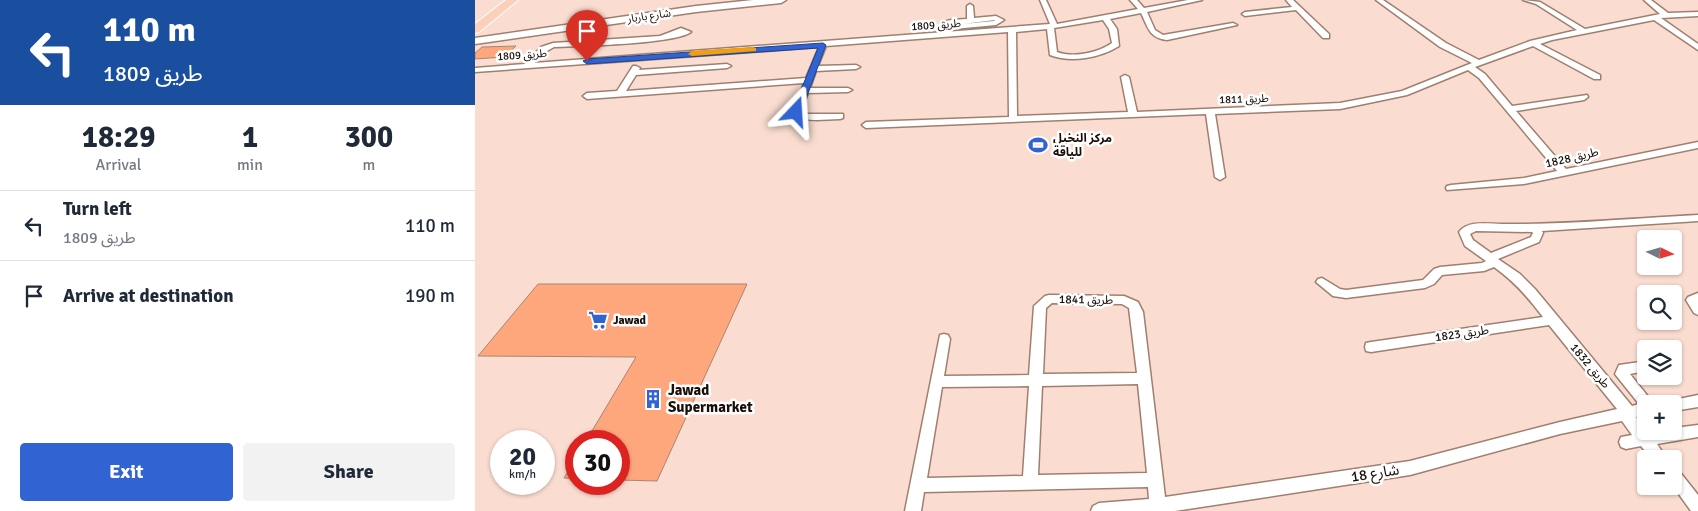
<!DOCTYPE html>
<meta charset="utf-8">
<style>
:root{--surface:#fff;--page:#f2f2f3;--text:#1f2937;--muted:#747a83;--line:#e0e1e3;--accent:#3163d2}
body{margin:0;font-family:Signika,"Noto Sans Arabic",sans-serif;background:var(--page);color:var(--text);height:100vh;display:flex;flex-direction:column;font-size:19px;white-space:nowrap}
*{box-sizing:border-box;margin:0}
p{font-size:16px;color:var(--muted)}
.icon{flex:none;width:28px;height:28px;fill:none;stroke:currentColor;stroke-width:2;stroke-linecap:round;stroke-linejoin:round}
.map{position:relative;flex:1;overflow:hidden}
.details{display:flex;flex-direction:column;background:var(--surface);width:475px}
.details>*{flex:none}
.banner{background:#1a4fa0;color:#fff;overflow:hidden}
.needle{width:32px;rotate:95deg}
.buttons{position:absolute;left:1162px;top:230px;display:grid;gap:10px}
.buttons a{display:grid;place-items:center;width:45px;height:45px;border-radius:5px;background:var(--surface);box-shadow:0 1px 4px #0004;font-size:25px}
.speed{position:absolute;left:15px;top:430px;display:flex;gap:10px;font-size:25px;font-weight:700;text-align:center}
.speed>*{display:grid;place-content:center;width:65px;height:65px;border-radius:50%;background:var(--surface);box-shadow:0 1px 4px #0004;line-height:1}
.speed small{font-size:12px;font-weight:400}
.speed .limit{border:8px solid #d22;background:#fff;color:#111}
.pin{position:absolute;display:grid;place-items:center;width:42px;height:42px;color:#fff;margin:-51px -21px;border-radius:50% 50% 50% 0;rotate:-45deg;box-shadow:0 0 5px #0007}
.pin .icon{rotate:45deg}
.me{position:absolute;width:55px;margin:-28px;rotate:20deg;stroke-linejoin:round;filter:drop-shadow(0 0 4px #0008)}
.turn{display:flex;align-items:center;gap:18px;height:105px;padding:0 20px;font-size:22px}
.turn .icon{width:65px;height:65px;stroke-width:2.5}
.turn b{display:block;font-size:35px;line-height:42px}
.eta{display:flex;justify-content:space-evenly;align-items:center;height:85px;text-align:center}
.eta b{font-size:30px;font-weight:800;line-height:35px}
.button{display:flex;gap:10px;margin-top:auto;padding:10px 20px}
.button a{flex:1;height:58px;border-radius:5px;background:var(--accent);color:#fff;font-size:20px;font-weight:800;line-height:58px;text-align:center}
.button a+a{background:var(--page);color:var(--text)}
ul{padding:0;list-style:none}
li{display:flex;align-items:center;gap:15px;height:70px;padding:0 20px;border-top:1px solid var(--line)}
li div{flex:1}
li b{display:block;font-size:19px}
li em{font-style:normal}
main{display:flex;flex:1;min-height:0}
.map>svg:first-child{display:block}
.building{fill:#fea77c;stroke:#a78676}
.lines{fill:none;stroke-linecap:round;stroke-linejoin:round}
.street-casing{stroke:#9f7f6f;stroke-width:3}
.secondary-casing{stroke:#9f7f6f;stroke-width:3}
.primary-casing{stroke:#fff;stroke-width:2}
.street{fill:#fff;fill-rule:evenodd}
.secondary{fill:#fff;fill-rule:evenodd}
.primary{fill:#fccfb8;fill-rule:evenodd}
.route{fill:#3163d2;stroke:#204088}
.slow{fill:#f59e0b}
.labels{text-anchor:middle;dominant-baseline:central;stroke-width:5;stroke-linejoin:round;paint-order:stroke}
.far-street-label{font-size:11px;fill:#190e08;stroke:#fff}
.poi-label{font-size:12px;font-weight:bold;fill:#190e08;stroke:#fff;text-anchor:start}
.street-label{font-size:12px;fill:#190e08;stroke:#fff}
.near-poi-label{font-size:15px;font-weight:bold;fill:#190e08;stroke:#fff;text-anchor:start}
.near-street-label{font-size:15px;fill:#190e08;stroke:#fff}
</style>
<main>
<section class="details">
<div class="banner">
<div class="turn"><svg class="icon" aria-label="left" viewBox="0 0 24 24"><path d="M17 20v-9H6M10 6l-5 5 5 5"/></svg><div><b>110 m</b>طريق 1809</div></div>
</div>
<div class="eta">
<div><b>18:29</b><p>Arrival</p></div>
<div><b>1</b><p>min</p></div>
<div><b>300</b><p>m</p></div>
</div>
<ul>
<li><svg class="icon" aria-label="left" viewBox="0 0 24 24"><path d="M17 20v-9H6M10 6l-5 5 5 5"/></svg><div><b>Turn left</b><p>طريق 1809</p></div><em>110 m</em></li>
<li><svg class="icon" aria-label="arrive" viewBox="0 0 24 24"><path d="M6 21V4h12l-3 4 3 4H6"/></svg><div><b>Arrive at destination</b></div><em>190 m</em></li>
</ul>
<div class="button"><a>Exit</a><a>Share</a></div>
</section>
<div class="map">
<svg width="1223" height="511" viewBox="0 0 1223 511">
<rect width="100%" height="100%" fill="#faddd0"/>
<!-- building -->
<path class="building" d="M41 46 29 57 0 59V53L7 47Z
M63 284H272L182 481 144 480V441H111L161 357 3 356Z
M101 458V479L89 478Z"/>
<g class="lines">
<!-- street casing -->
<g class="street-casing">
<path id="street" d="M565 0H571L582 24 663 9 655 0H662L669 8 713 0H727L672 12 680 30 688 35 758 23 762 25 692 40C674 38 673 27 666 13L635 19 642 29 644 46C625 58 596 63 575 55L572 29 541 32 542 116 653 112 646 77 650 75 654 77 662 112 865 103 927 91 997 63 965 47 901 0H908L971 43 1004 60 1055 41 1102 30 1061 4 1048 0 1065 2 1110 29 1185 14 1169 0H1176L1193 13 1223 12V16L1186 18 1223 44V50L1179 20 1077 40 1065 44 1125 75V79H1119L1058 46 1000 67 1010 74 1037 106 1112 95 1113 97 1109 100 1041 111 1091 169 1223 142V148L1049 184 972 190 971 188 972 186 976 185 1049 178 1082 171 1004 78 993 70 932 95 865 109 740 114 750 177 745 180 740 177 731 114 391 128 387 125 391 122 534 117 533 32 351 46 343 66 381 65 385 67 381 69 341 71 335 88H373L377 90 373 92 333 93 326 111 332 114H368V118L365 119C349 119 329 124 317 112L329 83 112 99 108 96 112 93 142 91 158 66H161L165 68 164 70 252 64 256 66 252 68 161 75 151 91 331 78 344 47 0 72V68L50 64 66 47 78 43 185 36 206 28 216 32C200 44 105 46 79 47L72 51 59 63 575 24ZM628 20 634 29 637 43C623 53 598 58 582 52L579 28Z
M811 0H818L854 34V38H848L821 10 770 16 767 14 770 12 817 7Z
M495 4 498 6 499 18 521 16 529 20 521 25 468 30V22L476 20 492 19V6ZM520 20 519 21 488 24Z
M1223 215V221L1067 231 1068 233 1064 242 1023 259 1045 274 1060 289 1157 406 1164 404 1140 374 1144 365 1165 362 1170 363 1171 366 1170 371 1155 374 1179 404H1171V415L1161 417 1171 431H1199V428L1223 425V437L1182 444 1192 459H1176L1166 446 1151 449 1146 447 1144 442 1146 437 1157 435 1147 421 1085 434 935 475 700 511H616L618 506 624 503 674 499 673 487 449 492 446 511H430L465 335 469 334 473 335 475 339 469 376 554 375 559 306 570 296 574 295 649 296 663 302 668 312 690 497 935 461 1085 422 1142 409 1074 325 896 352 891 351 890 347 891 343 896 342 1068 317C1053 297 1039 281 1019 267L1009 271 967 275 959 284 950 288 871 298 858 296 841 282 843 279 847 278 865 289 871 290 948 280 959 269 965 267 1007 263 1011 261 990 246 984 232C993 220 1013 224 1027 224 1092 225 1158 218 1223 215ZM1001 231 1057 232 1058 233 1056 237 1016 253 998 240 995 234ZM577 303 647 304 654 308 662 373 568 374 571 308ZM663 384 672 473 563 475 567 386ZM554 386 548 476 452 478 467 387Z
M1223 293V315L1219 313 1211 300 1213 297Z
M1223 395V407L1199 411V404H1193L1194 401Z
M1199 469 1204 471 1223 495V511H1216L1198 486Z"/>
</g>
<!-- secondary casing -->
<g class="secondary-casing">
<path id="secondary" d="M278 0H311L306 3 221 12 0 44V38L221 6Z"/>
</g>
<!-- primary casing -->
<g class="primary-casing">
<path id="primary" d="M31 0H43L4 32 0 33V24Z"/>
</g>
<!-- street -->
<use href="#street" class="street"/>
<!-- secondary -->
<use href="#secondary" class="secondary"/>
<!-- primary -->
<use href="#primary" class="primary"/>
</g>
<!-- route -->
<path class="route" d="M348 43 351 45 326 112 321 115 317 112 343 48 112 64 108 61 112 59Z"/>
<!-- slow -->
<path class="slow" d="M278 47 281 48V51L217 56 213 54 217 51Z"/>
<!-- icons -->
<defs>
<g id="stadium-bare" transform="scale(1.5)"><path d="M0-5a6.5 5 0 1 0 0 10a6.5 5 0 1 0 0-10ZM-3.5-1.8h7v3.6h-7Z" fill="#3163d2" stroke="#fff" stroke-width="2.5" paint-order="stroke"/></g>
<g id="supermarket-bare" transform="scale(1.5)"><path d="M-6-5.5h2.5l.6 2H6L4.5 2H-2.5L-4.4-4H-6ZM-1.5 3.2a1.3 1.3 0 1 0 .1 0ZM3 3.2a1.3 1.3 0 1 0 .1 0Z" fill="#3163d2" stroke="#fff" stroke-width="2.5" paint-order="stroke"/></g>
<g id="building-bare" transform="scale(1.5)"><path d="M-4-6H4V6H1V3H-1V6H-4ZM-2.5-4.3h1.7v1.8h-1.7ZM.8-4.3h1.7v1.8H.8ZM-2.5-1h1.7V.8h-1.7ZM.8-1h1.7V.8H.8Z" fill="#3163d2" stroke="#fff" stroke-width="2.5" paint-order="stroke"/></g>
</defs>
<g fill-rule="evenodd">
<use href="#stadium-bare" x="563" y="145"/>
<use href="#supermarket-bare" x="123" y="320"/>
<use href="#building-bare" x="178" y="399"/>
</g>
<g class="labels">
<!-- far-street labels -->
<g class="far-street-label">
<text transform="translate(174 16) rotate(-8)">شارع باربار</text>
<text transform="translate(461 25) rotate(-4)">طريق 1809</text>
<text transform="translate(47 55) rotate(-4)">طريق 1809</text>
<text transform="translate(769 99) rotate(-2)">طريق 1811</text>
</g>
<!-- poi labels -->
<g class="poi-label">
<text x="578" y="138">مركز النخيل<tspan x="578" dy="14">للياقة</tspan></text>
<text x="138" y="320">Jawad</text>
</g>
<!-- street labels -->
<g class="street-label">
<text transform="translate(1097 158) rotate(-13)">طريق 1828</text>
<text transform="translate(611 300) rotate(1)">طريق 1841</text>
<text transform="translate(987 334) rotate(-8)">طريق 1823</text>
<text transform="translate(1115 366) rotate(50)">طريق 1832</text>
</g>
<!-- near-poi labels -->
<g class="near-poi-label">
<text x="193" y="390">Jawad<tspan x="193" dy="17">Supermarket</tspan></text>
</g>
<!-- near-street labels -->
<g class="near-street-label">
<text transform="translate(900 473) rotate(-9)">شارع 18</text>
</g>
</g>
</svg>
<div class="buttons">
<a><svg class="needle" viewBox="-14 -14 28 28"><path d="M0-13l5 13h-10z" fill="#e53935"/><path d="M0 13l5-13h-10z" fill="#747a83"/></svg></a>
<a><svg class="icon" aria-label="search" viewBox="0 0 24 24"><circle cx="10" cy="10" r="6"/><path d="M15 15l6 6"/></svg></a>
<a><svg class="icon" aria-label="layers" viewBox="0 0 24 24"><path d="M12 4l9 5-9 5-9-5zM3 14l9 5 9-5"/></svg></a>
<a>+</a>
<a>−</a>
</div>
<div class="speed"><div>20<small>km/h</small></div><div class="limit">30</div></div>
<div class="pin" style="left:112px;top:61px;background:#d93025"><svg class="icon" aria-label="arrive" viewBox="0 0 24 24"><path d="M6 21V4h12l-3 4 3 4H6"/></svg></div>
<svg class="me" style="left:321px;top:112px" viewBox="-20 -20 40 40"><path d="M0-17L14 15 0 8-14 15z" fill="#3163d2" stroke="#fff" stroke-width="4"/></svg>
</div>
</main>
